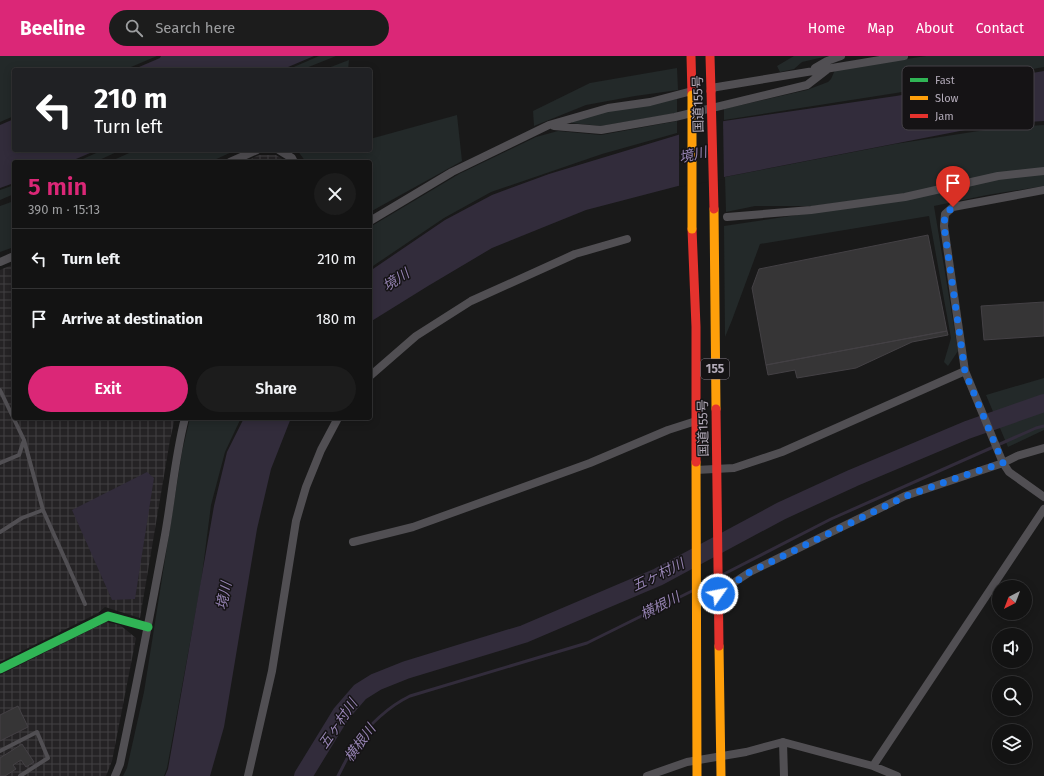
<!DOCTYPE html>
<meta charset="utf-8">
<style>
:root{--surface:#131313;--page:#1c1c1c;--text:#f1f3f6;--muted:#9d9ea0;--line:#323233;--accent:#db2777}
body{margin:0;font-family:"Fira Sans","Noto Sans JP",sans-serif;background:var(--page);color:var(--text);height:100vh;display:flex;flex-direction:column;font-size:15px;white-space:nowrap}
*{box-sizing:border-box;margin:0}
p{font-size:13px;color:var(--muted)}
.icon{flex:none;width:22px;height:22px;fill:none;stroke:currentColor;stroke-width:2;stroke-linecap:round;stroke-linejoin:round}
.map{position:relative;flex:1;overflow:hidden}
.sheet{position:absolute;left:12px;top:104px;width:360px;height:260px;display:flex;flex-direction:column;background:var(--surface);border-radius:4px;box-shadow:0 2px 10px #0003,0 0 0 1px var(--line)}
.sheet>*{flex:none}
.hud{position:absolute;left:12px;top:12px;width:360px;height:84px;border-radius:4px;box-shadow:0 2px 10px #0003,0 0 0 1px var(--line);background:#202124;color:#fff;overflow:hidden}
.needle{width:26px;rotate:222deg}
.tools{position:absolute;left:992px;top:524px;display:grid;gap:8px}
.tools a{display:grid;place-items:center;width:40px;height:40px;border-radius:50%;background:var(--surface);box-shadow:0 2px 10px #0003,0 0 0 1px var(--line);font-size:20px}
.pin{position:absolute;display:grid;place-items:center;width:34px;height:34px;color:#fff;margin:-41px -17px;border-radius:50% 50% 50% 0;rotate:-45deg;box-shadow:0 0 4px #0007}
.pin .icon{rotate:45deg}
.me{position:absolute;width:44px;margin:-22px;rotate:57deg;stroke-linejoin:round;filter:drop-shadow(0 0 3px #0008)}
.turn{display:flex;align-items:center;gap:14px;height:84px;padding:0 16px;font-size:18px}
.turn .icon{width:52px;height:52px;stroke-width:2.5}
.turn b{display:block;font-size:28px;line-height:34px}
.round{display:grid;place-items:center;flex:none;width:42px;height:42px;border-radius:21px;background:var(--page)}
.head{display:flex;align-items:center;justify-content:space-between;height:68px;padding:0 16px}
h1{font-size:24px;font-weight:600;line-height:30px;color:var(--accent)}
.action{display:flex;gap:8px;margin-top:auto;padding:8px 16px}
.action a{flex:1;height:46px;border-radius:24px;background:var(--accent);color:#fff;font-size:16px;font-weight:600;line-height:46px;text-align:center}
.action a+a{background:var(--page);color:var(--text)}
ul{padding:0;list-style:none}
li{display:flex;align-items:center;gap:12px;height:60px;padding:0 16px;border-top:1px solid var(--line)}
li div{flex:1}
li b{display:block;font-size:15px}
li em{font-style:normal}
header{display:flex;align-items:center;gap:24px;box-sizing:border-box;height:56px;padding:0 20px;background:var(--accent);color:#fff}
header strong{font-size:19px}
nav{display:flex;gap:22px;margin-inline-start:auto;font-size:14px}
.search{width:280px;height:36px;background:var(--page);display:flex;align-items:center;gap:10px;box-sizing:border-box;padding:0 14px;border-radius:22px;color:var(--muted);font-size:15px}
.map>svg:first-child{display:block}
.industrial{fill:url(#industrial-grid)}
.grass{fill:#232929}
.water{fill:#322c3b}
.pier{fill:#191919}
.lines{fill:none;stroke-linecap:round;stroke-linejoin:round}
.stream{stroke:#322c3b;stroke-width:3}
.river{stroke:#322c3b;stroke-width:18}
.building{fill:#363536;stroke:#444145}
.lane{stroke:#514f53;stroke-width:4}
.street{stroke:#514f53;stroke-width:8}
.fast{stroke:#30b455;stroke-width:9}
.slow{stroke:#ff9f0a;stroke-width:9}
.jam{stroke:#e5322d;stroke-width:9}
.slow-bridge{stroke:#ff9f0a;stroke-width:9}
.jam-bridge{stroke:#e5322d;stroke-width:9}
.route{stroke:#1a73e8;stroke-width:7;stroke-dasharray:0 12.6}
.labels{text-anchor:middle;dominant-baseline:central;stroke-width:3;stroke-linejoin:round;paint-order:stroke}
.shield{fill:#151315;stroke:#847d88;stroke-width:1}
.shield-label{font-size:12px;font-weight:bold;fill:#b3abb9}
.street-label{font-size:13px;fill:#b3abb9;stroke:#151315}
.water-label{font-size:14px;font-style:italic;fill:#9583b2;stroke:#151315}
.key{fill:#151315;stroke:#444146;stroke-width:1}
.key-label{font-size:11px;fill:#b3abb9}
</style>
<header>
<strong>Beeline</strong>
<div class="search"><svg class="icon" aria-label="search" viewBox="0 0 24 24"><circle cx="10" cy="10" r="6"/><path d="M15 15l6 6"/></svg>Search here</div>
<nav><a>Home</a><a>Map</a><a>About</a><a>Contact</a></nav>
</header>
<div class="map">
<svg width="1044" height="720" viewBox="0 0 1044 720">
<defs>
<pattern id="industrial-grid" width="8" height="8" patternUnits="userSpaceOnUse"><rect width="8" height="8" fill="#252325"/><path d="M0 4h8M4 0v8" fill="none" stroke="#424043"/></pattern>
</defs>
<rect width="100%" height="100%" fill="#191919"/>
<!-- industrial -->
<path class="industrial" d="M259 99H276L287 106H244Z
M14 208V362H175L170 384 140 562 105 551 98 557 0 606V214Z
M106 566 120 569 136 582 112 705 106 720H0V619Z"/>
<!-- grass -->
<path class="grass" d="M0 0H157L124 14H14V60L0 66Z
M319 0H336L301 14H287Z
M794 0H828L802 6 794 13 780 16 777 10Z
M926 0H1044V11L896 37 724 64V53L807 34 828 26 831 23 835 14Z
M349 4 348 14H323Z
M677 12 678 34 635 40 586 49 534 70 533 55 590 27Z
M677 43V57L601 70 572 67V64L611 53Z
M457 59 462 105 370 156V106H306L297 94H370V83Z
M677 65V77L602 98 491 136 444 162 370 212V171L459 118 536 81 558 75 601 79Z
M1044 69V112L904 138 813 150H755L726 156 725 121 895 88 998 72Z
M103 94H121L95 106H76Z
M136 94H236L210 106H109Z
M1044 117V130L987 139 934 150 958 295 948 310 944 306 951 282 929 160 760 188 732 264 725 281 724 170 904 143 998 122Z
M14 129V138L0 144V134Z
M14 145V191L0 196V150Z
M1044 322V374L1008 391 986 339Z
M190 362H241L225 396 211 449 201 527 167 712 164 720H123L127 712 144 636 182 396Z"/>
<!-- water -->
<path class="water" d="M161 0H314L281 14H132L160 2Z
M1044 15V65L996 68 678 130 586 154 492 192 428 230 370 266V215L445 164 492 139 549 118 724 65 896 40Z
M14 63V94H97L69 106H14V127L0 132V69Z
M244 362H291L271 413 257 473 224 671 210 720H165L168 713 214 450 227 396Z
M147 416 154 422 135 543 112 544 72 454Z"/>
<!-- pier -->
<path class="pier" d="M723 63 724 123 679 131V77Z"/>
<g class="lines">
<!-- stream -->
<path class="stream" d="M724 518 831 463 1036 372 1044 370
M701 530 714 524
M338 720C344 709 349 697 356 687 369 669 389 650 410 640L587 587 692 535"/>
<!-- river -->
<path class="river" d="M303 720 341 658 360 636 376 626 406 614 524 578 658 521 781 455 853 422 967 374 1044 347"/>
</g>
<!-- building -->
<path class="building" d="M928 179 947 275 766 309 752 232 759 213Z
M1044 246V280L984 284 981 250Z
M947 275 948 279 912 286 856 312 797 322 795 314 768 319 766 309Z
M18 650 28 671 0 685V659Z
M22 688 34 706 26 711 21 704 13 709 16 713 5 720H0V702Z"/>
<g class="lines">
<!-- lane -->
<path class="lane" d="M0 334 24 384 19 399 0 407
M43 454 85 548
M0 476 22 462 43 454 24 384
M0 695 37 676 48 702 20 720"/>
<!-- street -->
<path class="street" d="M815 12 827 5 841 0
M711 32 904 0
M554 70 601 74 675 61 807 29 829 12
M279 94 292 102 294 106
M230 106 257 94
M727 161 811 154 905 141 998 120 1044 115
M370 165 452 116 549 69 608 52 650 46 692 35
M0 206 14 200
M965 315 1003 407 1009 416 1044 441
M370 320 416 280 471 245 575 198 627 183
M696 414 734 412 782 396 965 315 944 170 945 158 953 151 1044 134
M353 486 413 471 590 407 668 374 696 365
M718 537 750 516 905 440 1003 407 1017 400 1044 392
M783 686 784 720
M873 710 1044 453
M115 720 120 708C136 632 151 555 165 479 172 440 175 400 185 362
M248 720 272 615 296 465 306 431 321 394 338 362
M647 720 687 706 746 696 783 686 873 710 897 720"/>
<!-- fast -->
<path class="fast" d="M0 613 108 560 148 571"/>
<!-- slow -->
<path class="slow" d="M714 153 716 353
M696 406 697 720
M719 590 721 720"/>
<!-- jam -->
<path class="jam" d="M691 0 692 39
M710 0 711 35
M692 173 696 271V406
M716 353 719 590"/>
<!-- slow-bridge -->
<path class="slow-bridge" d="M692 39V173"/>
<!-- jam-bridge -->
<path class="jam-bridge" d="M711 35 714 153"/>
</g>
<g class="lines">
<!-- route -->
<path class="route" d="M718 538 750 516 906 440 962 420 1003 407 965 316 944 170 945 158 953 151"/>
</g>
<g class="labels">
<!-- shield labels -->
<rect class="shield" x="701" y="303" width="28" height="20" rx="3"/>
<g class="shield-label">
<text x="715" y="313">155</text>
</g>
<!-- street labels -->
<g class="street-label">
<text transform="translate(698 48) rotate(-91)">国道155号</text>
<text transform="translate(703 372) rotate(-91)">国道155号</text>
</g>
<!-- water labels -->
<g class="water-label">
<text transform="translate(693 99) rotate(-13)">境川</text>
<text transform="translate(396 224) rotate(-33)">境川</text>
<text transform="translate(658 519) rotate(-26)">五ヶ村川</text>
<text transform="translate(224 540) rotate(-79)">境川</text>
<text transform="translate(660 550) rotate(-27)">横根川</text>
<text transform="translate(338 668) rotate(-55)">五ヶ村川</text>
<text transform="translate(360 687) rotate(-54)">横根川</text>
</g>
</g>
<!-- legend -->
<rect x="902" y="10" width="132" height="64" rx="6" class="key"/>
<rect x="910" y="22" width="18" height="4" fill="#30b455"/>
<rect x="910" y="40" width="18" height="4" fill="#ff9f0a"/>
<rect x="910" y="58" width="18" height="4" fill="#e5322d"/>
<g class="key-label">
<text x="935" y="28">Fast</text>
<text x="935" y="46">Slow</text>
<text x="935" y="64">Jam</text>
</g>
</svg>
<div class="tools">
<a><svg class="needle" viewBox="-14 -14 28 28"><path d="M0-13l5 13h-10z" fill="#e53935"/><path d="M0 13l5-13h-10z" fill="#9d9ea0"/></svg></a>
<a><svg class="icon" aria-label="sound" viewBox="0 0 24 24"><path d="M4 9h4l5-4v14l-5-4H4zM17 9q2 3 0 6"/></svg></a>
<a><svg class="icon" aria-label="search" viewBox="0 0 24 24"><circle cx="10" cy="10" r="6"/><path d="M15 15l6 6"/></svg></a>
<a><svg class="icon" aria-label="layers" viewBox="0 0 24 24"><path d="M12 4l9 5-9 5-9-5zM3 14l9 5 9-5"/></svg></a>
</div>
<div class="pin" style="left:953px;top:151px;background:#d93025"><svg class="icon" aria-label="arrive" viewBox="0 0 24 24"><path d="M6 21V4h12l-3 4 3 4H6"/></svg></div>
<svg class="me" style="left:718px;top:538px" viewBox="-20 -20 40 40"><circle r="17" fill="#1a73e8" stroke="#fff" stroke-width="3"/><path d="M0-11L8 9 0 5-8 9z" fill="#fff"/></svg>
<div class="hud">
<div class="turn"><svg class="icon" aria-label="left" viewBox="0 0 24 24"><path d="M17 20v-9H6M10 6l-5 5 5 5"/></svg><div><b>210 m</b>Turn left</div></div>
</div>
<section class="sheet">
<div class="head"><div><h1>5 min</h1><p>390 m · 15:13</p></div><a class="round"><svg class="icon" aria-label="close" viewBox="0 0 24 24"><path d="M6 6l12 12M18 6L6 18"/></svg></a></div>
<ul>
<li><svg class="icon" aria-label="left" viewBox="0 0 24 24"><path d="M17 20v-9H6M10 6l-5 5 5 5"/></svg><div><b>Turn left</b></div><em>210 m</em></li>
<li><svg class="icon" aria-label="arrive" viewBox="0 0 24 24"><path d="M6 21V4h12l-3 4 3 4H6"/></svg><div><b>Arrive at destination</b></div><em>180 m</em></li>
</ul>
<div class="action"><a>Exit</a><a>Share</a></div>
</section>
</div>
